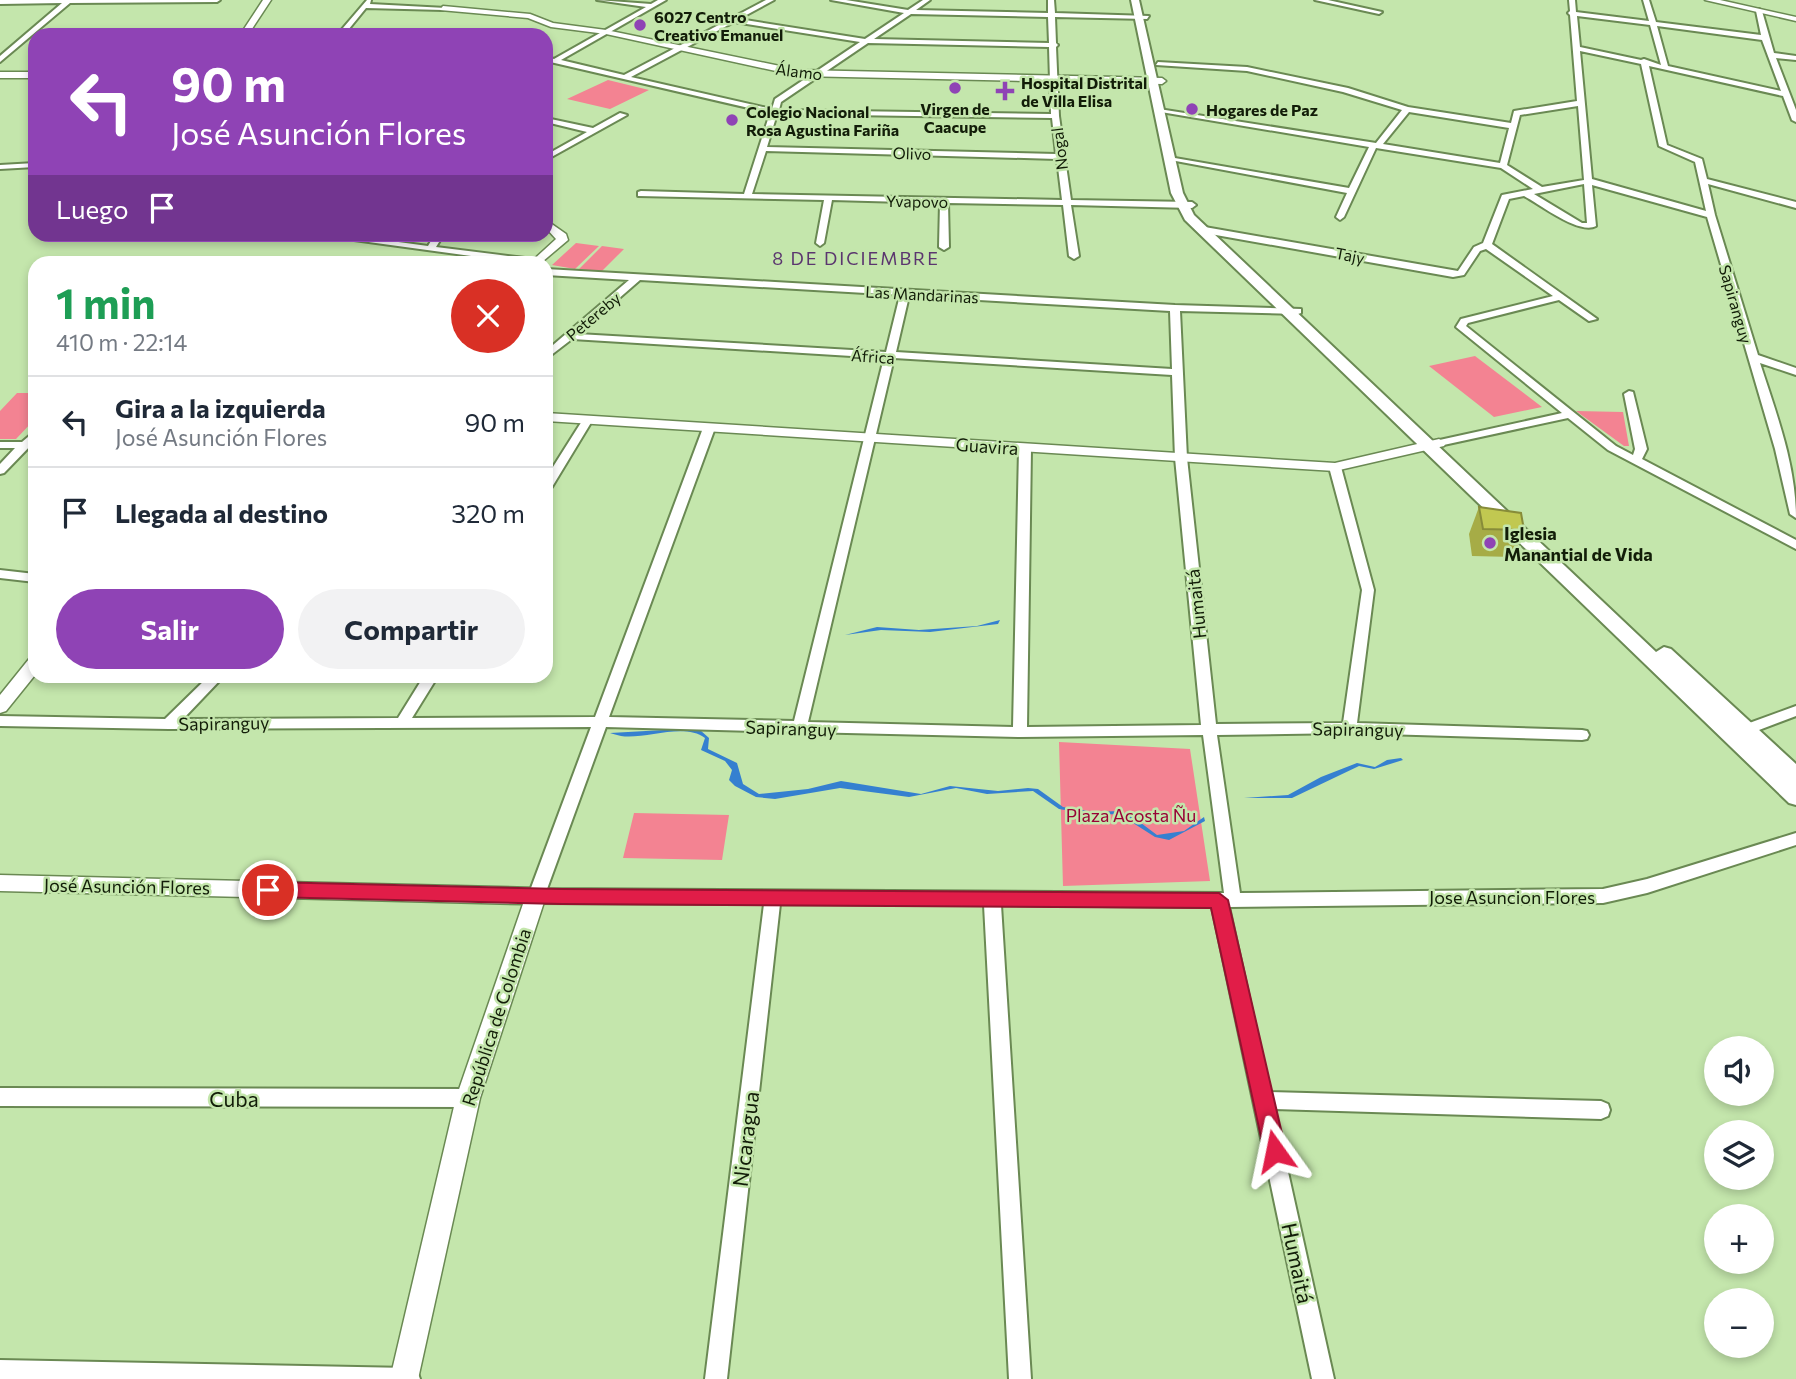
<!DOCTYPE html>
<html lang="es">
<meta charset="utf-8">
<style>
:root{--surface:#fff;--page:#f2f2f3;--text:#1f2937;--muted:#747a83;--line:#e0e1e3;--accent:#8f43b5}
body{margin:0;font-family:Commissioner,sans-serif;background:var(--page);color:var(--text);height:100vh;display:flex;flex-direction:column;font-size:26px;white-space:nowrap}
*{box-sizing:border-box;margin:0}
p{font-size:23px;color:var(--muted)}
.icon{flex:none;width:38px;height:38px;fill:none;stroke:currentColor;stroke-width:2;stroke-linecap:round;stroke-linejoin:round}
.map{position:relative;flex:1;overflow:hidden}
.details{position:absolute;left:28px;top:256px;width:525px;height:427px;display:flex;flex-direction:column;background:var(--surface);border-radius:21px;box-shadow:0 4px 10px #0003}
.details>*{flex:none}
.banner{position:absolute;left:28px;top:28px;width:525px;height:214px;border-radius:21px;box-shadow:0 4px 10px #0003;background:#8f43b5;color:#fff;overflow:hidden}
.tools{position:absolute;left:1704px;top:1036px;display:grid;gap:14px}
.tools a{display:grid;place-items:center;width:70px;height:70px;border-radius:50%;background:var(--surface);box-shadow:0 4px 10px #0003;font-size:35px}
.pin{position:absolute;display:grid;place-items:center;width:60px;height:60px;color:#fff;margin:-30px;border:4px solid #fff;border-radius:50%;box-shadow:0 2px 7px #0007}
.me{position:absolute;width:77px;margin:-38px;rotate:348deg;stroke-linejoin:round;filter:drop-shadow(0 0 5px #0008)}
.turn{display:flex;align-items:center;gap:24px;height:147px;padding:0 28px;font-size:32px}
.turn .icon{width:91px;height:91px;stroke-width:2.5}
.turn b{display:block;font-size:49px;line-height:60px}
.then{display:flex;align-items:center;height:66px;padding:0 28px;background:#0003;gap:14px;font-size:26px}
.round{display:grid;place-items:center;flex:none;width:74px;height:74px;border-radius:37px;background:var(--page)}
.overview{display:flex;align-items:center;justify-content:space-between;height:119px;padding:0 28px}
h1{font-size:42px;font-weight:700;line-height:52px;color:#1e9e55}
.cta{display:flex;gap:14px;margin-top:auto;padding:14px 28px}
.cta a{flex:1;height:80px;border-radius:42px;background:var(--accent);color:#fff;font-size:28px;font-weight:700;line-height:80px;text-align:center}
.cta a+a{background:var(--page);color:var(--text)}
ul{padding:0;list-style:none}
li{display:flex;align-items:center;gap:21px;height:91px;padding:0 28px;border-top:2px solid var(--line)}
li div{flex:1}
li b{display:block;font-size:26px}
li em{font-style:normal}
.map>svg:first-child{display:block}
.green{fill:#f38392}
.water{fill:#3580d0}
.lines{fill:none;stroke-linecap:round;stroke-linejoin:round}
.minor-casing{stroke:#6a8953;stroke-width:4}
.tertiary-casing{stroke:#6a8953;stroke-width:3}
.secondary-casing{stroke:#6a8953;stroke-width:4}
.minor{fill:#fff;fill-rule:evenodd}
.tertiary{fill:#fff;fill-rule:evenodd}
.secondary{fill:#fff;fill-rule:evenodd}
.wall{fill:#a6ac46}
.building{fill:#c1c851;stroke:#878c39;stroke-width:2}
.route{fill:#e11d48;stroke:#92132f;stroke-width:2}
.poi-dot{fill:#8f43b5;stroke:#c4e6ac;stroke-width:2.5}
.labels{text-anchor:middle;dominant-baseline:central;stroke-width:5;stroke-linejoin:round;paint-order:stroke}
.far-poi-label{font-size:16px;font-weight:bold;fill:#121d08;stroke:#c4e6ac;text-anchor:start}
.far-street-label{font-size:16px;fill:#121d08;stroke:#c4e6ac}
.far-quarter-label{font-size:18px;letter-spacing:2px;fill:#5b366f;stroke:#c4e6ac}
.street-label{font-size:18px;fill:#121d08;stroke:#c4e6ac}
.poi-label{font-size:18px;font-weight:bold;fill:#121d08;stroke:#c4e6ac;text-anchor:start}
.park-label{font-size:18px;fill:#980236;stroke:#c4e6ac}
.near-street-label{font-size:21px;fill:#121d08;stroke:#c4e6ac}
</style>
<div class="map">
<svg width="1796" height="1379" viewBox="0 0 1796 1379">
<rect width="100%" height="100%" fill="#c4e6ac"/>
<!-- green -->
<path class="green" d="M608 80 649 90 610 109 567 99Z
M576 243 599 246 575 269 552 265Z
M602 246 624 249 601 272 579 269Z
M1475 356 1542 407 1494 417 1429 366Z
M17 393H35V419L16 439H0V411Z
M1576 411 1623 412 1629 446H1624Z
M1059 742 1190 749 1210 881 1063 886Z
M634 813 729 815 722 860 623 858Z"/>
<!-- water -->
<path class="water" d="M1000 620 998 624 930 632 881 630 845 635 877 627 919 630 977 626Z
M682 729 700 730 709 738 708 749 737 763 743 784 759 794 808 789 841 781 921 794 950 786 998 791 1028 788 1038 789 1063 807 1094 812 1119 811 1133 817 1157 835 1184 831 1204 817 1205 821 1169 840 1155 837 1119 814 1094 815 1059 809 1033 791 987 794 956 788 909 797 840 788 775 799 756 797 735 786 729 780 732 770 725 761 701 750 705 738C684 722 644 740 621 736 617 735 613 734 610 733Z
M1401 758 1403 760 1374 769 1359 766 1292 798H1244L1288 795 1321 777 1357 763 1375 767 1387 760Z"/>
<g class="lines">
<!-- minor casing -->
<g class="minor-casing">
<path id="minor" d="M0 0H220L217 2 70 3 0 62V56L62 3 0 4Z
M367 0H371L370 4 446 8 443 10 366 8 344 35H337Z
M597 0 651 4 658 0H666L561 60 624 75 766 0H774L739 19 865 39 904 13 831 0H846L908 10 923 0H930L916 10 1048 13V0H1054L1055 13 1149 16 1147 19 1055 17 1056 43 1058 45 1056 47 1059 116 1071 200 1192 202 1196 205 1192 208 1071 205 1079 256 1074 259 1069 256 1063 205 948 203 949 247 944 250 939 247 940 203 832 200 824 243 820 246 816 243 824 200 638 196V192L641 191 744 194 770 113 546 61V57L554 59 646 7ZM911 14 1048 17 1049 43 874 39ZM734 22 860 42 775 99 772 109 631 77ZM868 43 1049 47 1051 114 779 110 781 102ZM777 114 1052 118 1056 154 767 147ZM766 151 1057 159 1062 200 752 194Z
M1315 0H1328L1382 12 1379 14Z
M1569 0H1575L1576 12 1649 21 1643 0H1649L1656 22 1761 35 1756 11 1759 9 1762 11 1774 53 1796 56V60L1776 58 1796 110V122L1792 120 1783 96 1649 66 1667 145 1702 159 1707 179 1796 202V208L1708 184 1715 215 1758 355 1796 368V375L1760 363C1776 413 1796 464 1796 518L1790 514 1775 449 1707 217 1592 185 1596 226C1579 235 1541 205 1524 196L1509 199 1492 244 1597 319 1589 321 1559 300 1468 323 1466 326 1616 446 1633 455 1635 449 1624 394 1629 391 1633 392 1647 449 1642 459 1796 540V549L1608 450 1568 418 1439 446 1435 445V441L1562 413 1456 327 1461 319 1553 296 1486 249 1480 251 1464 275 1453 277 1199 232 1195 229 1199 226 1458 271 1474 247 1483 243 1502 195 1533 189 1501 168 1376 148 1344 217 1340 220 1336 217 1347 193 1165 159 1169 157 1349 188 1369 147 1155 111 1159 109 1376 143 1402 110 1343 92 1247 71 1156 65 1158 62 1247 67 1348 88 1408 107 1511 123 1514 111 1577 101 1570 15 1568 13 1570 11ZM1577 16 1650 25 1661 65 1644 59 1641 60 1580 47ZM1657 26 1762 40 1781 91 1668 66ZM1580 51 1641 64 1659 146 1695 162 1706 211 1592 179ZM1578 106 1584 180 1542 187 1507 165 1520 115ZM1409 112 1509 128 1500 163 1383 144ZM1584 184 1587 223H1582L1534 194Z
M620 113 627 115 546 160V155L587 132 546 122V118L593 128Z
M35 163V167L0 169V165Z
M310 234H339L428 246 435 234H444L436 247 533 259 538 262H515Z
M546 269 1175 305 1301 309V313L1298 314 1180 311 1187 458 1216 724 1343 723 1362 590 1329 467 1335 464 1341 467 1374 590 1357 723 1582 730 1587 731 1589 735 1587 739 1582 740 1349 733 1217 735 1240 893 1603 889 1647 879 1796 833V845L1647 893 1603 903 1229 907 1270 1092 1601 1101 1608 1104 1610 1110 1608 1116 1601 1119 1274 1109 1334 1379H1312L1212 907 1001 905 1031 1379H1009L984 905 780 904 727 1379H705L764 904 536 903 530 901 528 896 591 727 169 729 0 726V716L165 719 209 676H224L183 719 398 718 424 676H438L412 718 595 717 703 428 709 425 715 428 609 717 794 721 884 358 572 339 546 359V351L629 280 546 275ZM640 280 900 295 886 352 578 334ZM909 296 1170 311 1172 369 896 352ZM894 358 1172 375 1175 458 1201 725 1027 727 1031 449 1025 446 1019 449 1013 727 808 722ZM606 727 793 732 799 734 804 732 1020 737 1203 735 1224 893 547 889Z
M587 418 592 421 552 487 546 491V478L582 421Z
M35 431V441L4 473 0 474V464L15 448H0V442H22Z
M0 570 35 574V582L0 578Z
M1796 706V716L1738 738 1733 737 1731 733 1733 729Z
M0 1088 468 1089 475 1092 477 1098 475 1104 468 1107 0 1106Z
M0 1360 409 1368 417 1371 420 1379H0Z"/>
</g>
<!-- tertiary casing -->
<g class="tertiary-casing">
<path id="tertiary" d="M263 0H271L248 35H240Z
M1705 0H1720L1796 17V21Z
M443 6 530 14 553 23 606 30 799 70 1162 78 1166 81 1162 84 799 76 606 34 551 27 528 18 440 10Z
M0 72H35V78H0Z
M546 220 566 234 568 240 542 262H531L556 239 546 228Z
M546 413 1335 463 1439 439 1446 443 1444 446 1335 471 546 421Z
M35 657V675L6 711 0 713V695L29 659Z
M0 875 536 888 543 890 546 896 480 1098 418 1379H390L456 1098 523 904 0 891Z"/>
</g>
<!-- secondary casing -->
<g class="secondary-casing">
<path id="secondary" d="M1131 0H1139L1183 193 1194 215 1656 652 1664 647 1671 649 1796 764V805L1789 803 1185 220 1171 193Z"/>
</g>
<!-- minor -->
<use href="#minor" class="minor"/>
<!-- tertiary -->
<use href="#tertiary" class="tertiary"/>
<!-- secondary -->
<use href="#secondary" class="secondary"/>
</g>
<!-- wall -->
<path class="wall" d="M1479 507 1524 530 1513 557 1472 556 1469 534Z"/>
<!-- building -->
<path class="building" d="M1479 507 1521 513 1524 530 1483 529Z"/>
<!-- route -->
<path class="route" d="M268 882 562 889 1219 893 1228 900 1286 1151 1283 1158 1275 1161 1267 1158 1264 1151 1211 908 562 904 268 897 259 890Z"/>
<!-- markers -->
<g class="poi-dot">
<circle cx="640" cy="25" r="7"/>
<circle cx="955" cy="88" r="7"/>
<path d="M1001.5 80.5h7v7h7v7h-7v7h-7v-7h-7v-7h7z"/>
<circle cx="1192" cy="109" r="7"/>
<circle cx="732" cy="120" r="7"/>
<circle cx="1490" cy="543" r="7"/>
</g>
<g class="labels">
<!-- far-poi labels -->
<g class="far-poi-label">
<text x="654" y="16">6027 Centro<tspan x="654" dy="18">Creativo Emanuel</tspan></text>
<text x="1021" y="82">Hospital Distrital<tspan x="1021" dy="18">de Villa Elisa</tspan></text>
<text x="955" y="108" text-anchor="middle">Virgen de<tspan x="955" dy="18">Caacupe</tspan></text>
<text x="1206" y="109">Hogares de Paz</text>
<text x="746" y="111">Colegio Nacional<tspan x="746" dy="18">Rosa Agustina Fariña</tspan></text>
</g>
<!-- far-street labels -->
<g class="far-street-label">
<text transform="translate(799 71) rotate(7)">Álamo</text>
<text transform="translate(1059 149) rotate(-97)">Nogal</text>
<text transform="translate(912 153) rotate(2)">Olivo</text>
<text transform="translate(917 201) rotate(1)">Yvapovo</text>
<text transform="translate(1350 255) rotate(11)">Tajy</text>
<text transform="translate(922 294) rotate(3)">Las Mandarinas</text>
<text transform="translate(1736 304) rotate(74)">Sapiranguy</text>
<text transform="translate(593 316) rotate(-40)">Petereby</text>
<text transform="translate(873 356) rotate(4)">África</text>
</g>
<!-- far-quarter labels -->
<g class="far-quarter-label">
<text x="856" y="258">8 DE DICIEMBRE</text>
</g>
<!-- street labels -->
<g class="street-label">
<text transform="translate(987 446) rotate(4)">Guavira</text>
<text transform="translate(1196 604) rotate(-96)">Humaitá</text>
<text transform="translate(224 723) rotate(-1)">Sapiranguy</text>
<text transform="translate(791 728) rotate(2)">Sapiranguy</text>
<text transform="translate(1358 729) rotate(1)">Sapiranguy</text>
<text transform="translate(127 886) rotate(1)">José Asunción Flores</text>
<text x="1512" y="897">Jose Asuncion Flores</text>
<text transform="translate(496 1017) rotate(-72)">República de Colombia</text>
</g>
<!-- poi labels -->
<g class="poi-label">
<text x="1504" y="533">Iglesia<tspan x="1504" dy="21">Manantial de Vida</tspan></text>
</g>
<!-- park labels -->
<g class="park-label">
<text x="1131" y="815">Plaza Acosta Ñu</text>
</g>
<!-- near-street labels -->
<g class="near-street-label">
<text x="234" y="1098">Cuba</text>
<text transform="translate(745 1139) rotate(-83)">Nicaragua</text>
<text transform="translate(1298 1263) rotate(78)">Humaitá</text>
</g>
</g>
</svg>
<div class="tools">
<a><svg class="icon" aria-label="sound" viewBox="0 0 24 24"><path d="M4 9h4l5-4v14l-5-4H4zM17 9q2 3 0 6"/></svg></a>
<a><svg class="icon" aria-label="layers" viewBox="0 0 24 24"><path d="M12 4l9 5-9 5-9-5zM3 14l9 5 9-5"/></svg></a>
<a>+</a>
<a>−</a>
</div>
<div class="pin" style="left:268px;top:890px;background:#d93025"><svg class="icon" aria-label="arrive" viewBox="0 0 24 24"><path d="M6 21V4h12l-3 4 3 4H6"/></svg></div>
<svg class="me" style="left:1275px;top:1151px" viewBox="-20 -20 40 40"><path d="M0-17L14 15 0 8-14 15z" fill="#e11d48" stroke="#fff" stroke-width="4"/></svg>
<div class="banner">
<div class="turn"><svg class="icon" aria-label="left" viewBox="0 0 24 24"><path d="M17 20v-9H6M10 6l-5 5 5 5"/></svg><div><b>90 m</b>José Asunción Flores</div></div>
<div class="then">Luego<svg class="icon" aria-label="arrive" viewBox="0 0 24 24"><path d="M6 21V4h12l-3 4 3 4H6"/></svg></div>
</div>
<section class="details">
<div class="overview"><div><h1>1 min</h1><p>410 m · 22:14</p></div><a class="round" style="background:#d93025;color:#fff"><svg class="icon" aria-label="close" viewBox="0 0 24 24"><path d="M6 6l12 12M18 6L6 18"/></svg></a></div>
<ul>
<li><svg class="icon" aria-label="left" viewBox="0 0 24 24"><path d="M17 20v-9H6M10 6l-5 5 5 5"/></svg><div><b>Gira a la izquierda</b><p>José Asunción Flores</p></div><em>90 m</em></li>
<li><svg class="icon" aria-label="arrive" viewBox="0 0 24 24"><path d="M6 21V4h12l-3 4 3 4H6"/></svg><div><b>Llegada al destino</b></div><em>320 m</em></li>
</ul>
<div class="cta"><a>Salir</a><a>Compartir</a></div>
</section>
</div>
